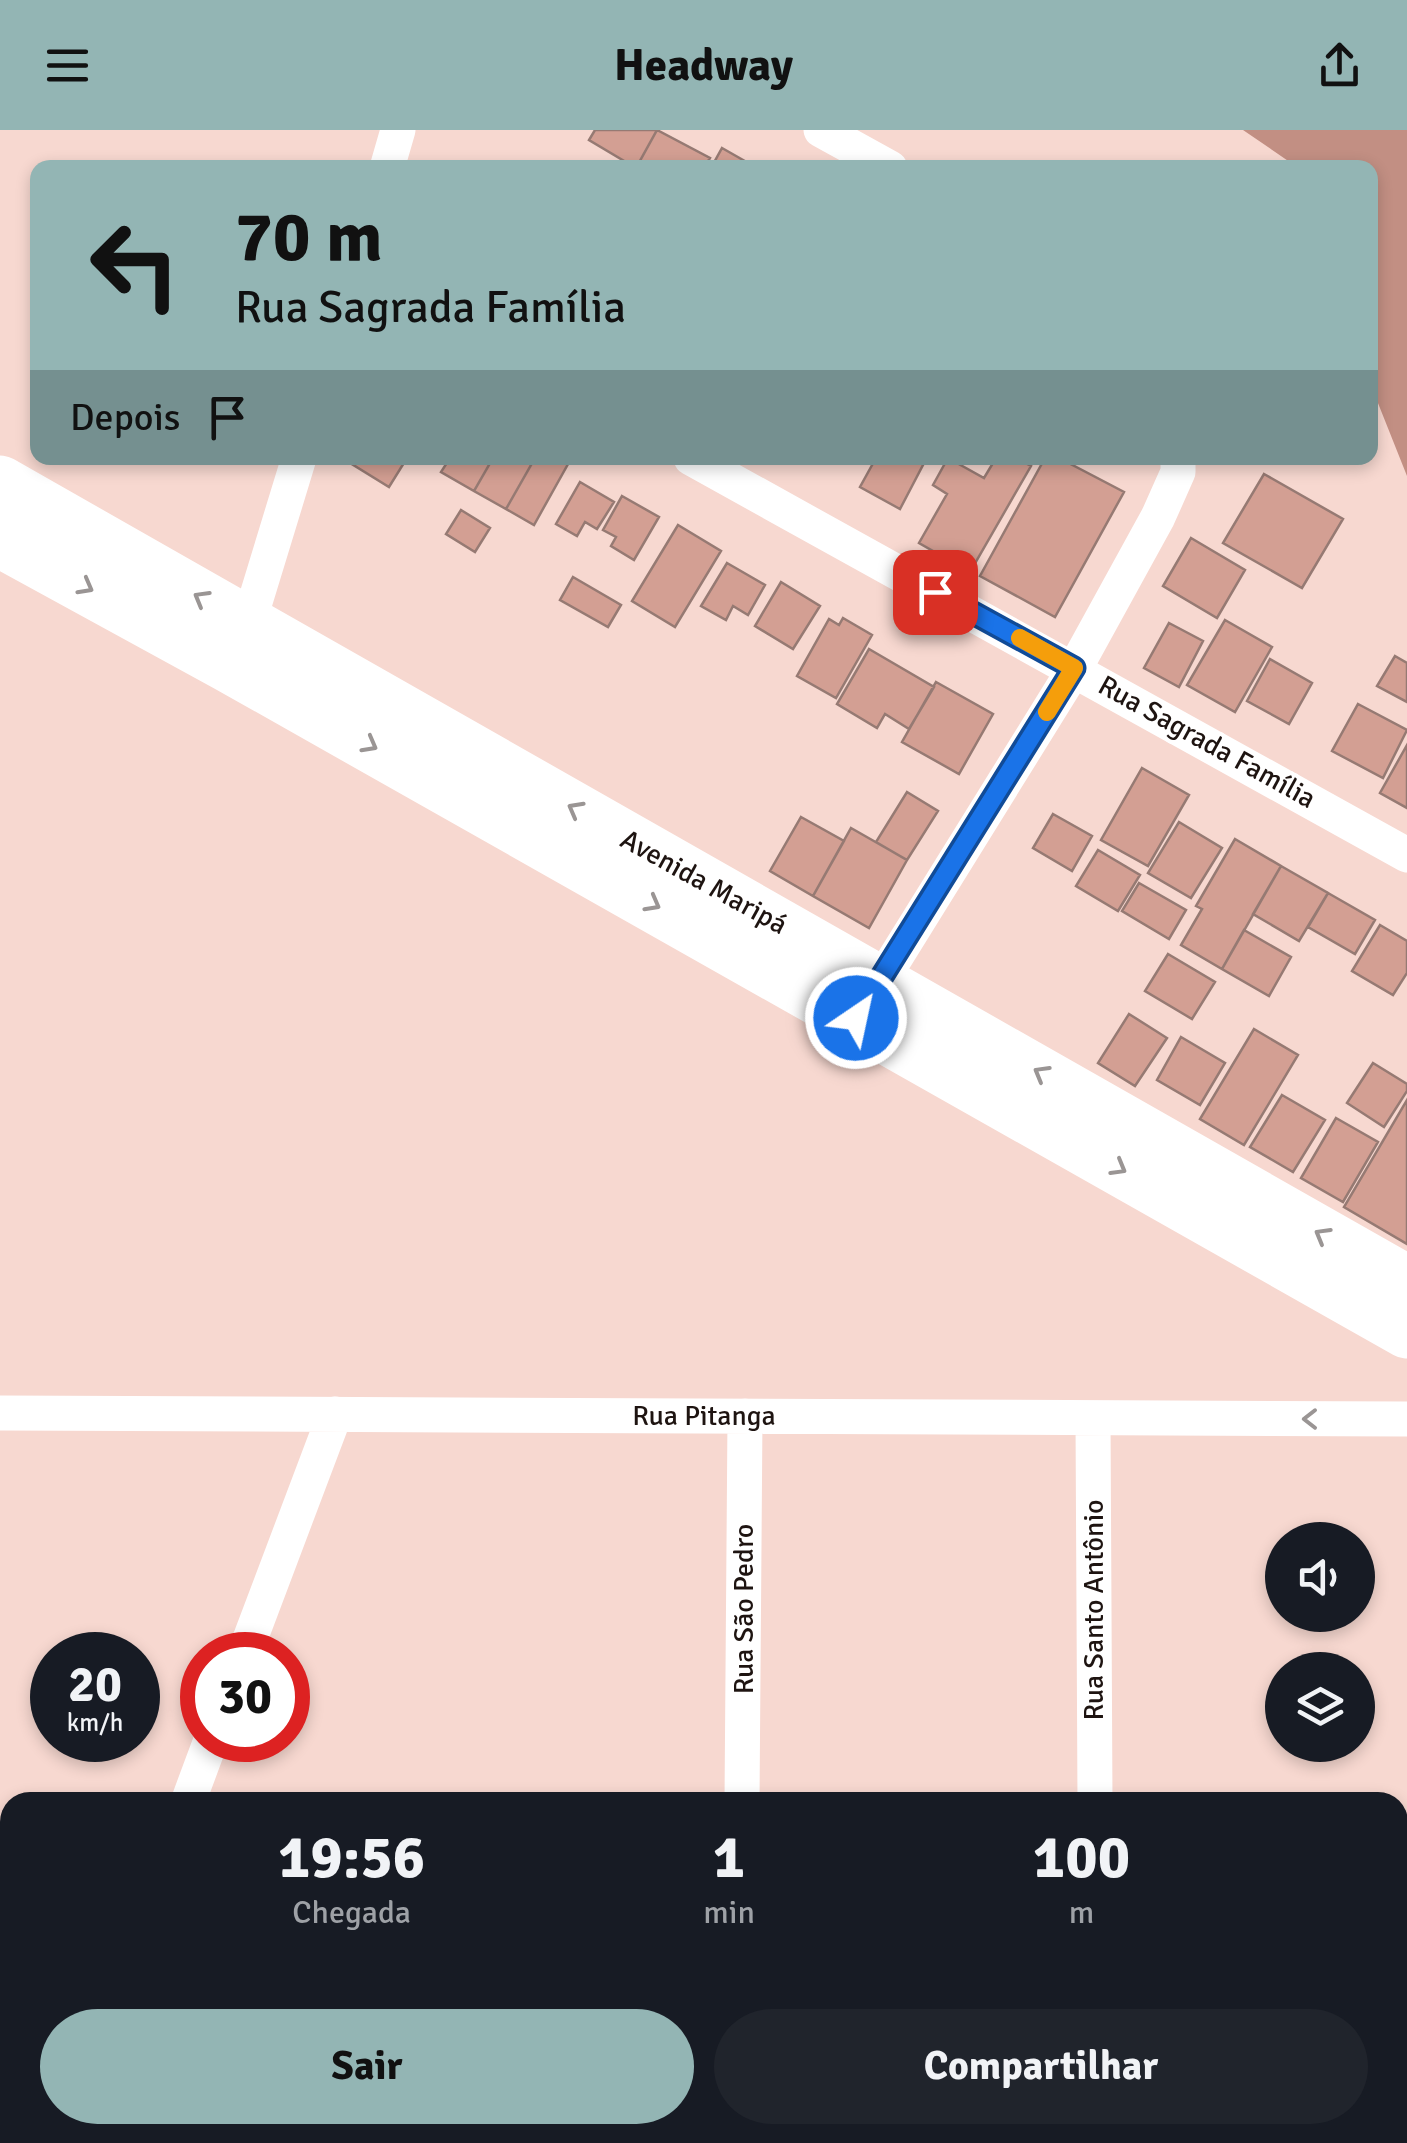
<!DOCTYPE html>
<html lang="pt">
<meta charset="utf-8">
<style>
:root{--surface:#171b24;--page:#20242c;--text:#f1f3f6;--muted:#9ea1a6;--accent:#93b5b4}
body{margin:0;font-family:Signika,sans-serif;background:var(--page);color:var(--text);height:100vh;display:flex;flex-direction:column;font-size:38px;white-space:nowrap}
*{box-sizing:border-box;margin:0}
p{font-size:32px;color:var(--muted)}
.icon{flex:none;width:55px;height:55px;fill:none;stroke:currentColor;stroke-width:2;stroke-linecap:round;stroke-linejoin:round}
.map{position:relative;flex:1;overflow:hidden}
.side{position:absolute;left:0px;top:1662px;width:1408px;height:352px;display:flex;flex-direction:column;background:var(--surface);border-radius:30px 30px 0 0;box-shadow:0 5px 15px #0003}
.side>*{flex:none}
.banner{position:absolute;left:30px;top:30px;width:1348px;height:305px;border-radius:20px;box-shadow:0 5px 15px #0003;background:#93b5b4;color:#111;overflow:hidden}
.fabs{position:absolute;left:1265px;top:1392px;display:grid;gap:20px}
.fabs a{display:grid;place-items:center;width:110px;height:110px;border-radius:50%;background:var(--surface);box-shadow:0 5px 15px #0003;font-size:50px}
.speed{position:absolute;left:30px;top:1502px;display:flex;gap:20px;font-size:50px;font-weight:700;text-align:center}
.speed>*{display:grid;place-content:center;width:130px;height:130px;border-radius:50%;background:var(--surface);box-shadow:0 5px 15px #0003;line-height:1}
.speed small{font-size:25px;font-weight:400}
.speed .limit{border:15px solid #d22;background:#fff;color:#111}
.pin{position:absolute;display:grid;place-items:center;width:85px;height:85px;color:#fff;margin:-42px;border-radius:20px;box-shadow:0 5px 15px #0006}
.me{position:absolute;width:110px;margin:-55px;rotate:34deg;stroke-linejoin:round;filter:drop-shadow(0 0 8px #0008)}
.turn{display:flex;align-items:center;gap:35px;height:210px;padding:0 40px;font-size:45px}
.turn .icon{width:130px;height:130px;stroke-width:2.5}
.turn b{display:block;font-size:70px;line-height:85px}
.then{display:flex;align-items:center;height:95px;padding:0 40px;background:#0003;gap:20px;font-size:38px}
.eta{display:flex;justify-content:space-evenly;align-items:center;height:170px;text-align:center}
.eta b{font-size:60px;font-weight:700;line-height:70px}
.cta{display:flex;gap:20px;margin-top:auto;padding:20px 40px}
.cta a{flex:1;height:115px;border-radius:60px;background:var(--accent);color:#111;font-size:40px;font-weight:700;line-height:115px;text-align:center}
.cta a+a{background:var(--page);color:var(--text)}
header{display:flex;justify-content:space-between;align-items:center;height:130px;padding:0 40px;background:var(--accent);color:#111;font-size:45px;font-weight:700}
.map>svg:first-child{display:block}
.forest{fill:#c28f83}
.building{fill:#d39f93;stroke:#967a73;stroke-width:2.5}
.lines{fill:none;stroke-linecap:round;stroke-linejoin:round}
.minor{stroke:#fff;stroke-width:35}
.primary{stroke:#fff;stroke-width:55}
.oneway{stroke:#9a9594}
.route-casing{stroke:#114b97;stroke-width:25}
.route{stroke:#1a73e8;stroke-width:18}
.slow{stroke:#f59e0b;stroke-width:18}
.labels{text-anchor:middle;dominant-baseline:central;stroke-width:8;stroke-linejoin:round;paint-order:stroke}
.street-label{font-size:28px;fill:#1e1411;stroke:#fff}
</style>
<header><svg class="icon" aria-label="menu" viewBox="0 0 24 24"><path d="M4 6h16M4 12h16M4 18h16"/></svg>Headway<svg class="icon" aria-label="share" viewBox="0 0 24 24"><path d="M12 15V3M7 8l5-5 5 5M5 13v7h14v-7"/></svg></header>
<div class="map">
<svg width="1407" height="2013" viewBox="0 0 1407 2013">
<rect width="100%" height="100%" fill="#f7d8d0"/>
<!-- forest -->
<path class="forest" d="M1243 0H1407V346L1370 253V38L1297 37Z"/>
<!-- building -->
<path class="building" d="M595 0H657L636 38 589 10Z
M657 0 710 28 704 38H636Z
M722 18 757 38H711Z
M349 328H407L389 357 347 331Z
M450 328H493L474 361 441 342Z
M493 328H535L506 379 474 361Z
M535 328H556L568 334 534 395 506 379Z
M876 328H914L924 333 900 379 860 357Z
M948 328 984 348 996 328H1016L1031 336 970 442 919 413 947 364 933 355Z
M1045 328H1059L1124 362 1055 487 980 446Z
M1264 344 1343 389 1302 458 1223 413Z
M580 352 614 372 597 399 585 392 577 406 556 394Z
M622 366 659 387 634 430 611 416 616 407 603 400Z
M461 380 490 398 475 422 446 404Z
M678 395 721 421 675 497 632 471Z
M1191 408 1245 440 1217 488 1163 456Z
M727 433 765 455 748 485 733 476 726 490 701 476Z
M573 447 621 475 608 497 560 470Z
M781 452 820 476 793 519 755 496Z
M843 488 872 505 836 568 797 546 829 489 839 495Z
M1225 490 1272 517 1235 582 1187 555Z
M1169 493 1203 511 1179 557 1144 538Z
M869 519 934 557 909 599 885 584 877 598 837 574Z
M1395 526 1407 533V572L1377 556Z
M1270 529 1312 553 1289 594 1247 571Z
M936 552 993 584 959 644 902 612Z
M1358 574 1407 600 1383 648 1332 621Z
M1407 615V678L1380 663Z
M1142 638 1189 665 1148 736 1101 710Z
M907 662 938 681 907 730 876 712Z
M1053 684 1092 706 1072 741 1033 718Z
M801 687 844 711 813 766 770 741Z
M1179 692 1222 718 1191 768 1148 743Z
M851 698 907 730 869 798 813 766Z
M1235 709 1281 736 1222 839 1181 815 1202 779 1196 776Z
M1098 720 1140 745 1118 781 1076 756Z
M1281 736 1328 763 1299 811 1253 784Z
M1139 753 1186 780 1169 809 1122 781Z
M1328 763 1375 790 1355 824 1308 797Z
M1380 795 1407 811V843L1393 865 1352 841Z
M1244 800 1291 827 1269 866 1222 839Z
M1168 824 1215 852 1192 889 1145 861Z
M1129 884 1167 908 1135 956 1098 933Z
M1254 899 1298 925 1244 1015 1200 989Z
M1181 907 1225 933 1200 975 1157 950Z
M1373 933 1407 954V961L1384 997 1347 973Z
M1282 965 1325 990 1293 1042 1250 1017Z
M1407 970V1114L1344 1077Z
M1336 988 1378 1012 1343 1072 1301 1048Z"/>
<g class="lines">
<!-- minor -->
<path class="minor" d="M821 0 890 38
M387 38 398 0
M691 328 1407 725
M239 512 248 495 299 328
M871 867 1075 538 1158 387 1178 342V328
M0 1283 1407 1289
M1093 1288 1095 1672
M244 1525 335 1284
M188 1672 211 1610
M742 1672 745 1286
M1398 1824H1407
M402 2005V2013
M1096 2005V2013
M58 2013 61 2005
M740 2013V2005"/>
<!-- primary -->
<path class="primary" d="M0 353 1407 1153
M0 410 227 534 1407 1201"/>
</g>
<!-- one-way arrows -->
<defs><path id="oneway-chevron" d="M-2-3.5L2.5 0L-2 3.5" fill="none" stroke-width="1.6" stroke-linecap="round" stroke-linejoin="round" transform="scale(2.5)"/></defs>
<g class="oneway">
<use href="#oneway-chevron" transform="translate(86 457) rotate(29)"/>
<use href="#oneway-chevron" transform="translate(201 468) rotate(-150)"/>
<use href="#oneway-chevron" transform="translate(370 615) rotate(29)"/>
<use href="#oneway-chevron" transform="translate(575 679) rotate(-151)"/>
<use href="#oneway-chevron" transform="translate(653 774) rotate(29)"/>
<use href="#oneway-chevron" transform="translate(1041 943) rotate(-150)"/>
<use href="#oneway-chevron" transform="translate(1119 1038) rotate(30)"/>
<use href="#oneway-chevron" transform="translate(1322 1105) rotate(-150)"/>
<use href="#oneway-chevron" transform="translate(1310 1289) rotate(-180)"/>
</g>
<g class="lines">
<!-- route casing -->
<g class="route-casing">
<path id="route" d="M856 888 1074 538 935 462"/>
</g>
<!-- route -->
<use href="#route" class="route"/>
<!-- slow -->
<path class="slow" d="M1020 508 1074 538 1047 582"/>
</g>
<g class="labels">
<!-- street labels -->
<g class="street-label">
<text transform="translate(1207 612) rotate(29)">Rua Sagrada Família</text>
<text transform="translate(704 752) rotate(29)">Avenida Maripá</text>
<text x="704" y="1286">Rua Pitanga</text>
<text transform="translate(744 1479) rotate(-90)">Rua São Pedro</text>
<text transform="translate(1094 1480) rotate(-90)">Rua Santo Antônio</text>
</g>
</g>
</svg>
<div class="fabs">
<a><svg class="icon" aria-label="sound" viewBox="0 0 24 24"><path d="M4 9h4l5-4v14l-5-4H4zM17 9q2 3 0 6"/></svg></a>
<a><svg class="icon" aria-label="layers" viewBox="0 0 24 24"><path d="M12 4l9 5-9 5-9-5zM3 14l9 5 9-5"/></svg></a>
</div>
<div class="speed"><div>20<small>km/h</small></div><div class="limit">30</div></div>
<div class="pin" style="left:935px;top:462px;background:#d93025"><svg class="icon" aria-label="arrive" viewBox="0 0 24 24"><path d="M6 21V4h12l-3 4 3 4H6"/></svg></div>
<svg class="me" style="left:856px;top:888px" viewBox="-20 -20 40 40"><circle r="17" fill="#1a73e8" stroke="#fff" stroke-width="3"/><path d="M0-11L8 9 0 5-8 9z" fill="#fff"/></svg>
<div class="banner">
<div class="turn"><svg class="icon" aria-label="left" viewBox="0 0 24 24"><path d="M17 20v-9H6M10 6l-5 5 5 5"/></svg><div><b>70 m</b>Rua Sagrada Família</div></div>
<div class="then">Depois<svg class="icon" aria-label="arrive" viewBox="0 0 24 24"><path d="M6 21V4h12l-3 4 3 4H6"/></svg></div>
</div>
<section class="side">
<div class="eta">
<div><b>19:56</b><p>Chegada</p></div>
<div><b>1</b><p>min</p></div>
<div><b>100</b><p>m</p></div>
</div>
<div class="cta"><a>Sair</a><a>Compartilhar</a></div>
</section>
</div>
